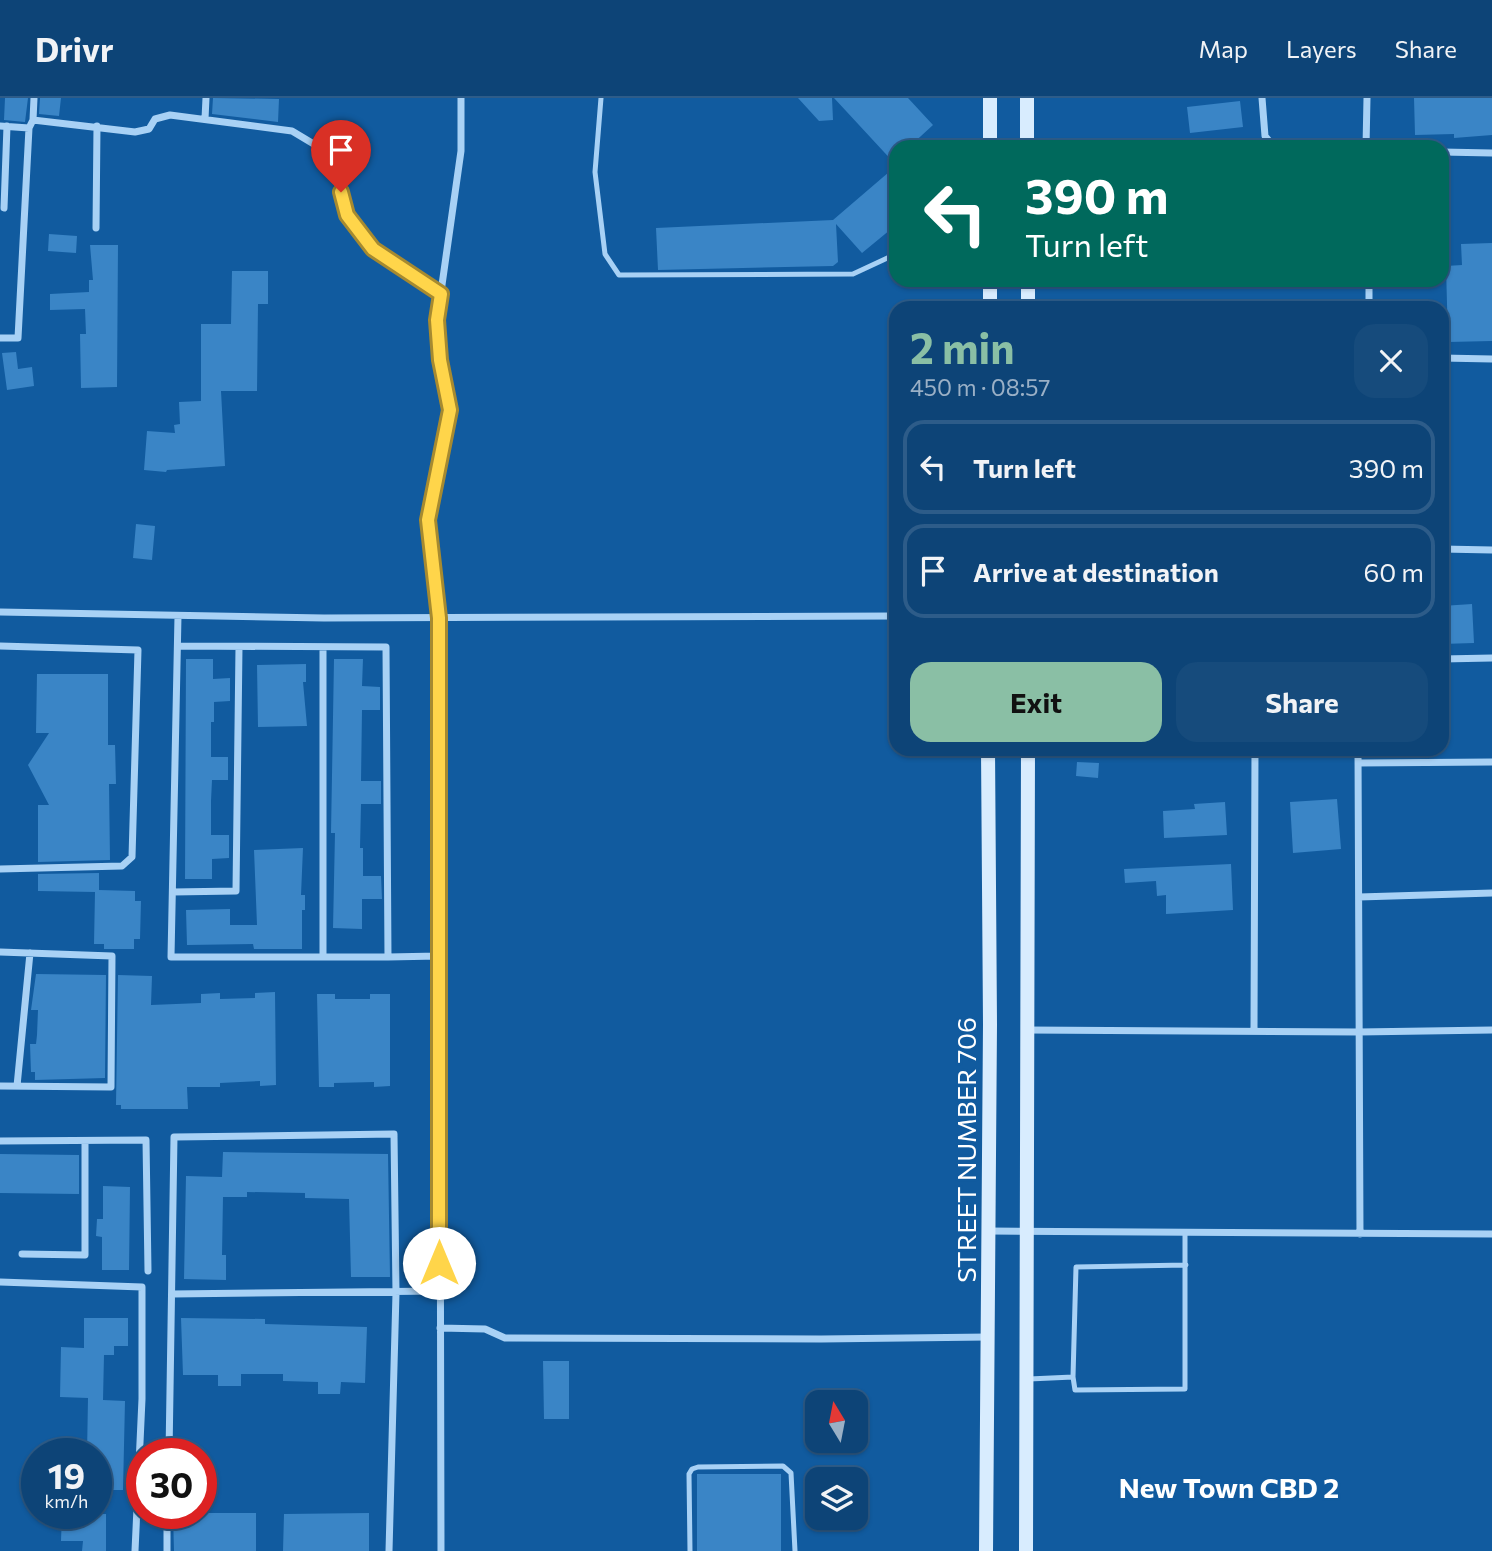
<!DOCTYPE html>
<meta charset="utf-8">
<style>
:root{--surface:#0d4477;--page:#164b7c;--text:#f1f3f6;--muted:#9ab0c6;--line:#2d5c89;--accent:#8abfa5}
body{margin:0;font-family:Commissioner,sans-serif;background:var(--page);color:var(--text);height:100vh;display:flex;flex-direction:column;font-size:26px;white-space:nowrap}
*{box-sizing:border-box;margin:0}
p{font-size:23px;color:var(--muted)}
.icon{flex:none;width:38px;height:38px;fill:none;stroke:currentColor;stroke-width:2;stroke-linecap:round;stroke-linejoin:round}
.map{position:relative;flex:1;overflow:hidden}
.side{position:absolute;left:889px;top:203px;width:560px;height:455px;display:flex;flex-direction:column;background:var(--surface);border-radius:21px;box-shadow:0 2px 5px #0004,0 0 0 2px var(--line)}
.side>*{flex:none}
.hud{position:absolute;left:889px;top:42px;width:560px;height:147px;border-radius:21px;box-shadow:0 2px 5px #0004,0 0 0 2px var(--line);background:#00695c;color:#fff;overflow:hidden}
.needle{width:46px;rotate:350deg}
.controls{position:absolute;left:805px;top:1292px;display:grid;gap:14px}
.controls a{display:grid;place-items:center;width:63px;height:63px;border-radius:14px;background:var(--surface);box-shadow:0 2px 5px #0004,0 0 0 2px var(--line);font-size:35px}
.speed{position:absolute;left:21px;top:1340px;display:flex;gap:14px;font-size:35px;font-weight:700;text-align:center}
.speed>*{display:grid;place-content:center;width:91px;height:91px;border-radius:50%;background:var(--surface);box-shadow:0 2px 5px #0004,0 0 0 2px var(--line);line-height:1}
.speed small{font-size:18px;font-weight:400}
.speed .limit{border:10px solid #d22;background:#fff;color:#111}
.pin{position:absolute;display:grid;place-items:center;width:60px;height:60px;color:#fff;margin:-72px -30px;border-radius:50% 50% 50% 0;rotate:-45deg;box-shadow:0 0 7px #0007}
.pin .icon{rotate:45deg}
.me{position:absolute;width:77px;margin:-38px;rotate:0deg;stroke-linejoin:round;filter:drop-shadow(0 0 5px #0008)}
.turn{display:flex;align-items:center;gap:24px;height:147px;padding:0 21px;font-size:32px}
.turn .icon{width:91px;height:91px;stroke-width:2.5}
.turn b{display:block;font-size:49px;line-height:60px}
.round{display:grid;place-items:center;flex:none;width:74px;height:74px;border-radius:21px;background:var(--page)}
.overview{display:flex;align-items:center;justify-content:space-between;height:119px;padding:0 21px}
h1{font-size:42px;font-weight:700;line-height:52px;color:var(--accent)}
.primary-button{display:flex;gap:14px;margin-top:auto;padding:14px 21px}
.primary-button a{flex:1;height:80px;border-radius:21px;background:var(--accent);color:#111;font-size:28px;font-weight:700;line-height:80px;text-align:center}
.primary-button a+a{background:var(--page);color:var(--text)}
ul{padding:0;list-style:none}
li{display:flex;align-items:center;gap:21px;height:94px;margin:0 14px 10px;padding:0 7px;border:4px solid var(--line);border-radius:21px}
li div{flex:1}
li b{display:block;font-size:26px}
li em{font-style:normal}
header{display:flex;align-items:center;gap:42px;box-sizing:border-box;height:98px;padding:0 35px;background:var(--surface);border-bottom:2px solid var(--line)}
header strong{font-size:33px}
nav{display:flex;gap:38px;margin-inline-start:auto;font-size:24px}
.map>svg:first-child{display:block}
.building{fill:#3a85c6}
.lines{fill:none;stroke-linecap:round;stroke-linejoin:round}
.lane{stroke:#a8d1f5;stroke-width:5}
.street{stroke:#a8d1f5;stroke-width:7}
.secondary{stroke:#d8ecfe;stroke-width:14}
.route-casing{stroke:#a68a30;stroke-width:18}
.route{stroke:#ffd54a;stroke-width:12}
.labels{text-anchor:middle;dominant-baseline:central;stroke-width:5;stroke-linejoin:round;paint-order:stroke}
.street-label{font-size:26px;fill:#fff;stroke:#115b9f}
.neighbourhood-label{font-size:28px;font-weight:bold;fill:#fff;stroke:#115b9f}
</style>
<header>
<strong>Drivr</strong>
<nav><a>Map</a><a>Layers</a><a>Share</a></nav>
</header>
<div class="map">
<svg width="1492" height="1453" viewBox="0 0 1492 1453">
<rect width="100%" height="100%" fill="#115b9f"/>
<!-- building -->
<path class="building" d="M5 0H28L25 24 4 22Z
M40 0H61L59 18 39 16Z
M213 0 279 1 278 24 212 16Z
M798 0H832L833 22 819 23Z
M834 0H908L933 27 909 49H896V67Z
M1414 0H1492V37L1454 40V36L1415 37Z
M1240 3 1243 29 1190 35 1187 9Z
M896 68V127L862 155 836 126 838 164 833 168 658 172 656 130 833 122Z
M49 136 77 138 76 155 48 153Z
M1492 145V243L1448 244 1446 168 1462 167 1461 146Z
M90 147H118L117 289 81 290 80 236H86L85 211 50 212V196L89 194V182H93Z
M232 173H268V206H258L257 293H221L225 368 167 372 166 374 144 372 147 333 175 335 174 327 180 326 179 304 201 303V226H231Z
M16 254 18 271 32 269 34 288 7 292 2 255Z
M136 426 155 428 152 462 133 460Z
M1472 506 1474 545 1442 546V508Z
M186 561H213V581L230 580V603L214 604V624H211V659H228V682H212L211 703V737H229V760L212 761V781H185Z
M334 561H363L362 588 380 589V612H362L361 683H381V706H361L360 750H363V778H381L382 801H362V831L333 830 335 735H331Z
M306 566V584H303L307 628 258 629 257 567Z
M37 576H108V647H115L116 686H109L110 762 38 764V707H49L28 667 49 635H36Z
M1077 664 1099 665 1098 680 1076 678Z
M1337 701 1341 751 1293 755 1290 704Z
M1225 704 1227 737 1164 740 1163 713 1195 711 1194 706Z
M303 750 301 797H305V812H302V851H254L253 846 187 847 186 812 230 811V827H257L254 752Z
M1231 766 1233 812 1166 816V797L1157 798 1156 783 1125 785 1124 771Z
M99 775V792L135 793V803H141L140 841H134V851H104V846H94L95 794 38 793V776Z
M36 876 106 877 105 980 35 982V974H31L30 946H36L37 937 38 912H31Z
M118 877 152 878 151 907 201 905V896L220 895V901L255 900V895L275 894 276 987 260 988V983L220 985V989H187L188 1011H121V1007H116Z
M317 896H335V901H370V896H390V988L374 989V984L334 985V989H319Z
M223 1054 388 1056 390 1179H351L349 1101 305 1100V1095L247 1094V1099H223L222 1157H226V1182L184 1181 186 1078 222 1079Z
M0 1056 79 1057V1096L0 1095Z
M103 1088 130 1089 129 1172H102V1139L96 1138 97 1121H103Z
M84 1220H128V1248H114V1257H104L103 1302 125 1303 123 1392H96V1356H87L88 1300 60 1299 61 1249 84 1250Z
M181 1220 265 1221V1226L367 1229 365 1285 341 1284 340 1296H318V1284L283 1283V1276H241V1288H218V1277H183Z
M543 1263H569V1321H544Z
M697 1376H781V1453H697Z
M201 1415H256V1453H174L173 1416Z
M369 1415V1453H283L284 1416Z
M62 1416H106V1453H82L83 1443H61Z"/>
<g class="lines">
<!-- lane -->
<path class="lane" d="M601 0 595 74 605 156 619 177 853 176 896 156
M1073 1279 1076 1169 1186 1167
M1029 1281 1073 1279 1075 1292 1185 1291V1134
M690 1453 689 1376 692 1371 698 1369 783 1368 791 1375 795 1453"/>
<!-- street -->
<path class="street" d="M1262 0 1265 38 1274 49
M205 21 206 0
M33 22 34 0
M0 28 29 30 33 22 135 34 149 31 155 21 170 17 292 33 317 48 334 72 347 117 373 151 441 196
M1366 49 1367 0
M1442 54 1492 55
M4 110 7 28
M96 130 97 28
M1369 182V210
M0 240H18L29 30
M1442 260 1492 261
M1442 451 1492 452
M0 514 324 520 896 518
M0 548 138 552 132 759 122 768 0 771
M178 548 386 549 388 859H171L178 518
M1442 561 1492 560
M1358 651 1360 1136
M1358 665 1492 664
M173 794 236 793 239 549
M1359 799 1492 795
M0 854 112 858 111 989 0 988
M323 859V550
M388 859 438 858
M1027 932 1359 934 1492 932
M1254 933 1255 651
M17 988 30 855
M0 1043 146 1042 148 1173
M989 1133 1492 1136
M22 1156 85 1157V1043
M0 1184 142 1189V1301L135 1453
M172 1196 439 1193
M440 1230 485 1231 505 1240 821 1241 988 1239
M169 1356 174 1039 394 1036 396 1195 389 1453
M167 1453V1416
M441 1453 439 520 428 422 450 312 440 262 437 222 461 53V0"/>
<!-- secondary -->
<path class="secondary" d="M990 0V49
M1027 0V49
M1028 182V210
M990 210V182
M986 1453 990 926 988 651
M1026 1453 1028 651"/>
</g>
<g class="lines">
<!-- route casing -->
<g class="route-casing">
<path id="route" d="M341 94 347 117 373 151 441 196 437 222 440 262 450 312 428 422 439 520V1165"/>
</g>
<!-- route -->
<use href="#route" class="route"/>
</g>
<g class="labels">
<!-- street labels -->
<g class="street-label">
<text transform="translate(965 1052) rotate(-90)">STREET NUMBER 706</text>
</g>
<!-- neighbourhood labels -->
<g class="neighbourhood-label">
<text x="1229" y="1389">New Town CBD 2</text>
</g>
</g>
</svg>
<div class="controls">
<a><svg class="needle" viewBox="-14 -14 28 28"><path d="M0-13l5 13h-10z" fill="#e53935"/><path d="M0 13l5-13h-10z" fill="#9ab0c6"/></svg></a>
<a><svg class="icon" aria-label="layers" viewBox="0 0 24 24"><path d="M12 4l9 5-9 5-9-5zM3 14l9 5 9-5"/></svg></a>
</div>
<div class="speed"><div>19<small>km/h</small></div><div class="limit">30</div></div>
<div class="pin" style="left:341px;top:94px;background:#d93025"><svg class="icon" aria-label="arrive" viewBox="0 0 24 24"><path d="M6 21V4h12l-3 4 3 4H6"/></svg></div>
<svg class="me" style="left:439px;top:1165px" viewBox="-20 -20 40 40"><circle r="19" fill="#fff"/><path d="M0-13L10 11 0 6-10 11z" fill="#ffd54a"/></svg>
<div class="hud">
<div class="turn"><svg class="icon" aria-label="left" viewBox="0 0 24 24"><path d="M17 20v-9H6M10 6l-5 5 5 5"/></svg><div><b>390 m</b>Turn left</div></div>
</div>
<section class="side">
<div class="overview"><div><h1>2 min</h1><p>450 m · 08:57</p></div><a class="round"><svg class="icon" aria-label="close" viewBox="0 0 24 24"><path d="M6 6l12 12M18 6L6 18"/></svg></a></div>
<ul>
<li><svg class="icon" aria-label="left" viewBox="0 0 24 24"><path d="M17 20v-9H6M10 6l-5 5 5 5"/></svg><div><b>Turn left</b></div><em>390 m</em></li>
<li><svg class="icon" aria-label="arrive" viewBox="0 0 24 24"><path d="M6 21V4h12l-3 4 3 4H6"/></svg><div><b>Arrive at destination</b></div><em>60 m</em></li>
</ul>
<div class="primary-button"><a>Exit</a><a>Share</a></div>
</section>
</div>
